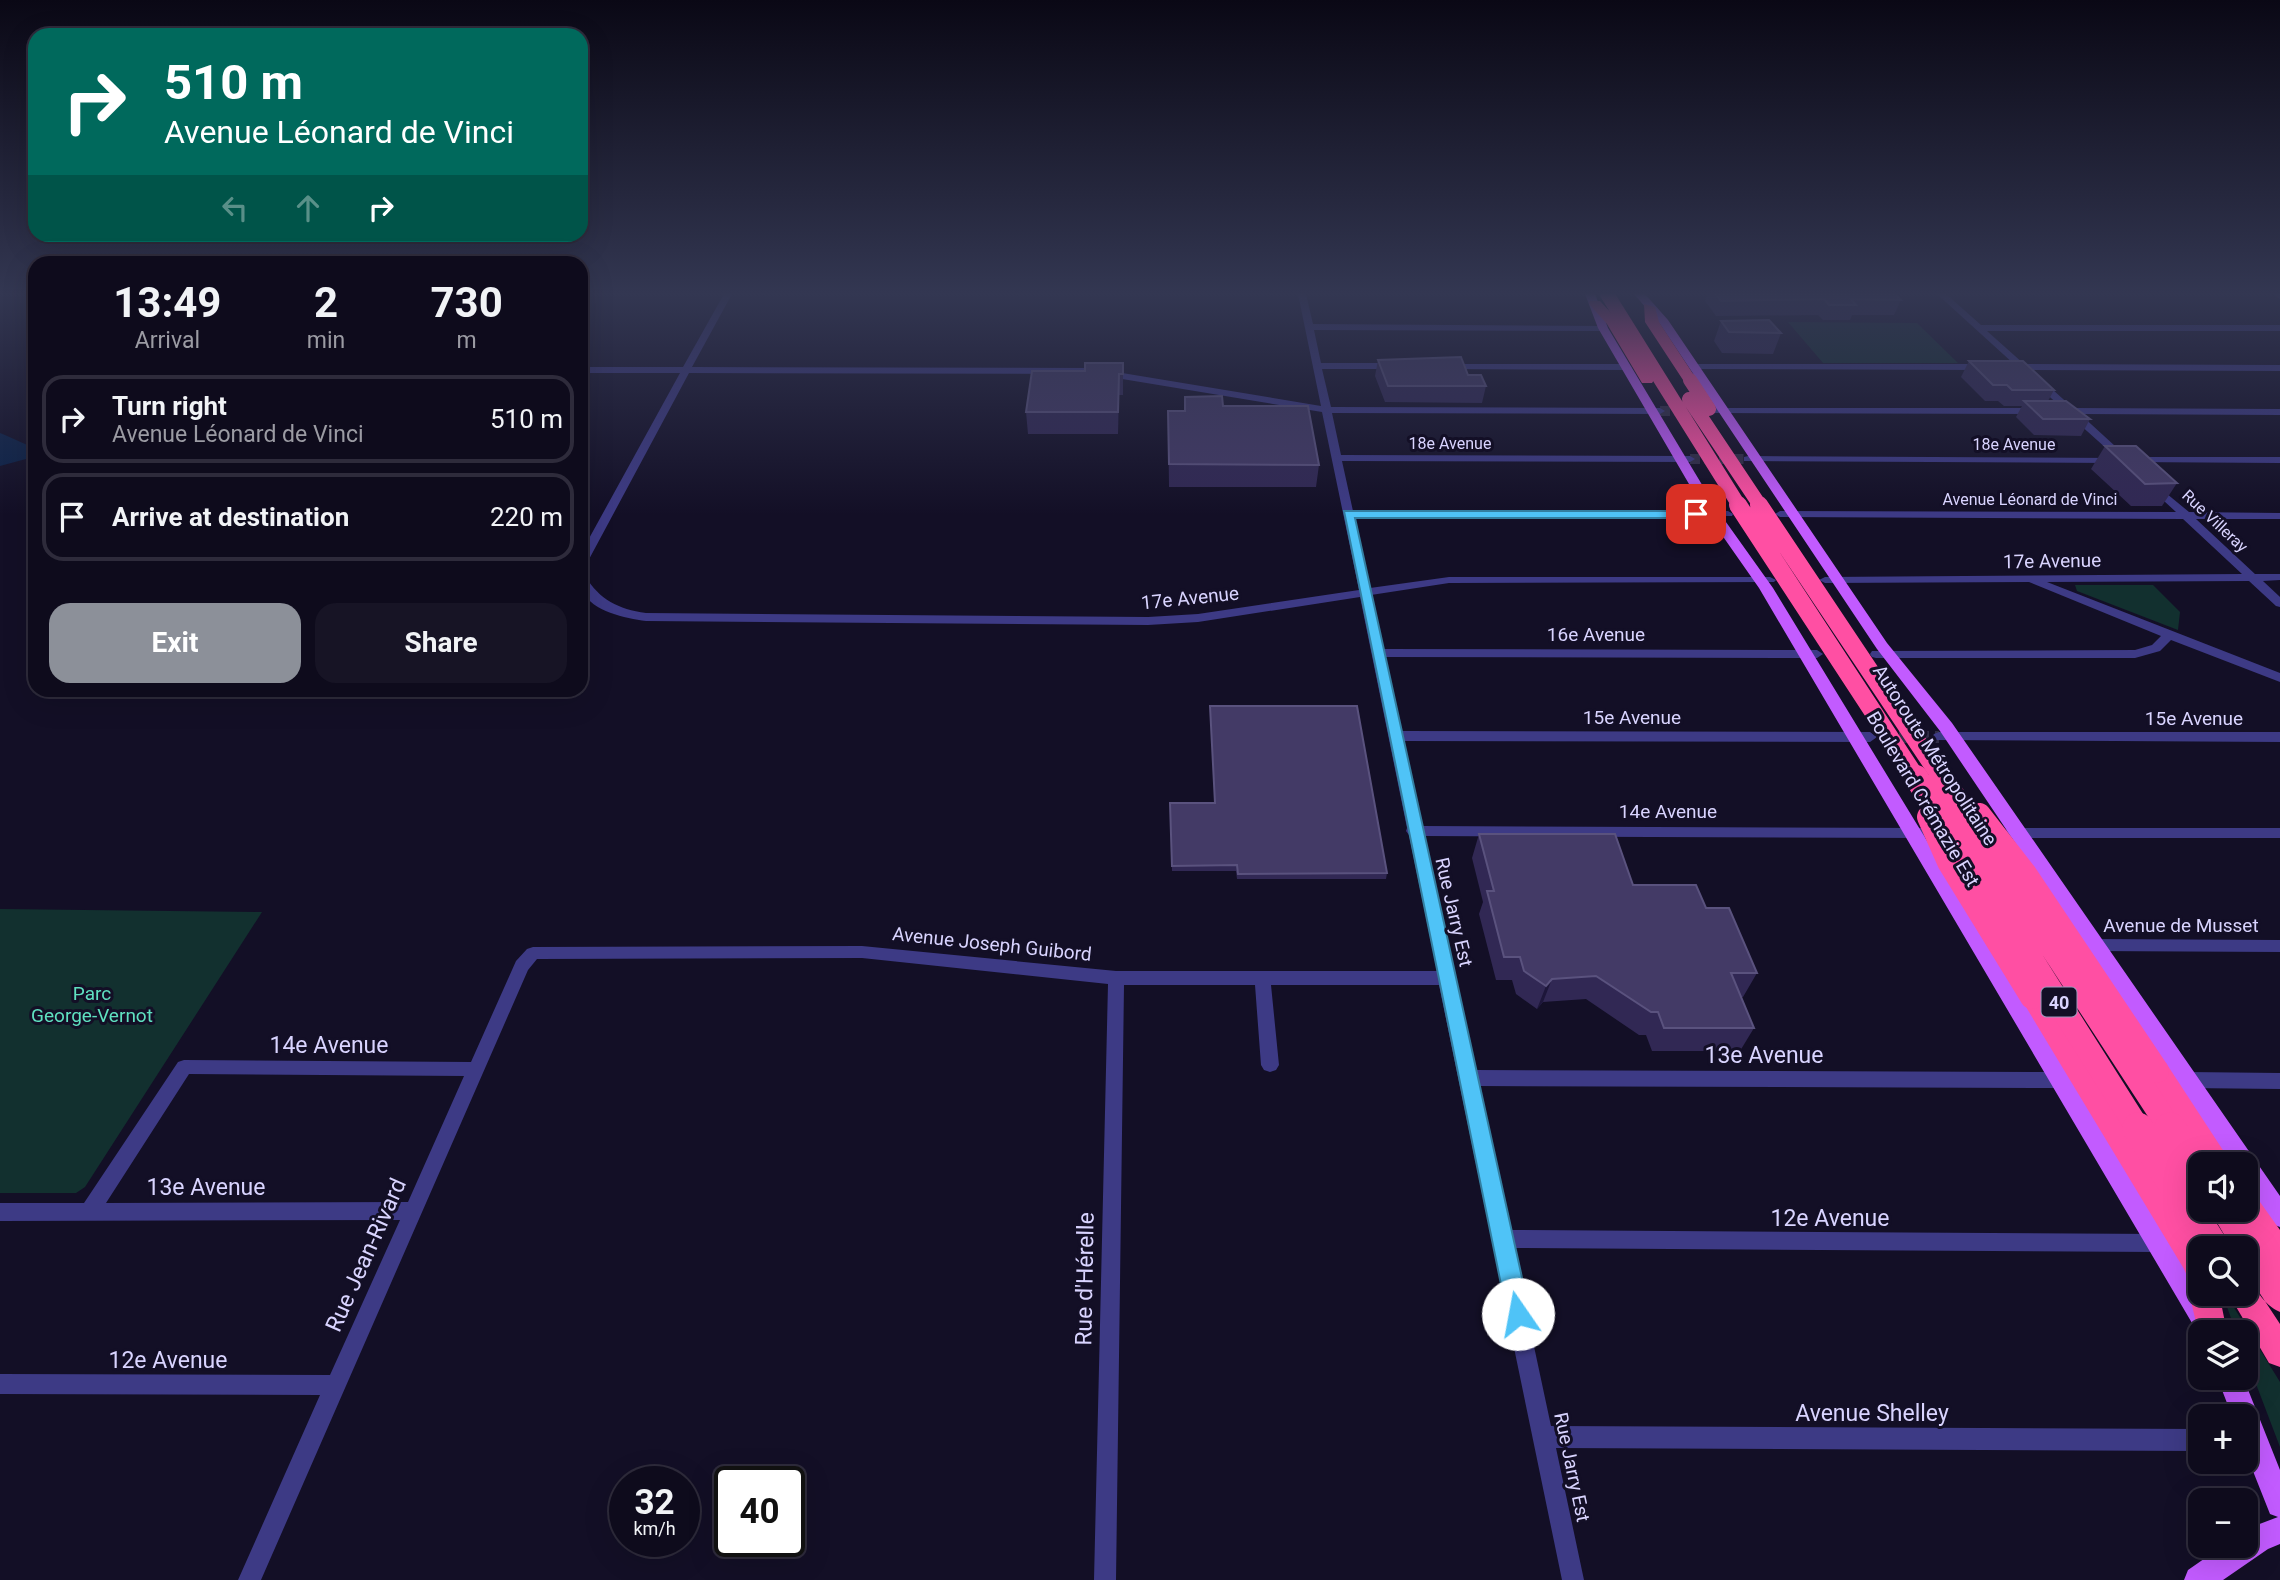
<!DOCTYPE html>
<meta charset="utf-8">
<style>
:root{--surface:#0e0b1c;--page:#171425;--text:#f1f3f6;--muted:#9b9ba3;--line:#2e2b3b;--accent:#8c9099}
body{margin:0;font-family:Roboto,sans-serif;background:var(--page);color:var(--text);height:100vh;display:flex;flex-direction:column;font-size:26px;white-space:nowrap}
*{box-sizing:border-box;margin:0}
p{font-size:23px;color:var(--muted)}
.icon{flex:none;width:38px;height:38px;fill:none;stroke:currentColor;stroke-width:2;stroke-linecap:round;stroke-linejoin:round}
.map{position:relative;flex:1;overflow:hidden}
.details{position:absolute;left:28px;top:256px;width:560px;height:441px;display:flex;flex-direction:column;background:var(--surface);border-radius:21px;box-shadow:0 7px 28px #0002,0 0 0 2px var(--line)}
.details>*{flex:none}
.top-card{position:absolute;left:28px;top:28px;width:560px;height:214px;border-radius:21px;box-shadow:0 7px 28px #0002,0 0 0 2px var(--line);background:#00695c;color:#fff;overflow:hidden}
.fabs{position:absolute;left:2188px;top:1152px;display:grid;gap:14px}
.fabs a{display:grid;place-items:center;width:70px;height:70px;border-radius:14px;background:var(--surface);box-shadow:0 7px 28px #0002,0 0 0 2px var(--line);font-size:35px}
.speed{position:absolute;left:609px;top:1466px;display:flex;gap:14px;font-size:35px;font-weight:700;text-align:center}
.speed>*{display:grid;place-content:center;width:91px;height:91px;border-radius:50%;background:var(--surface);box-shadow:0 7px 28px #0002,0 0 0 2px var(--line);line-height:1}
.speed small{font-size:18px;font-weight:400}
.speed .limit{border:4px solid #111;border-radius:10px;background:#fff;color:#111}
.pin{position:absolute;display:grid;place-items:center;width:60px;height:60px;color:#fff;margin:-30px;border-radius:14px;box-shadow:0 4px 10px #0006}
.me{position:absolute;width:77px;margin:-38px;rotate:348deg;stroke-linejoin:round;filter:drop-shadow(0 0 5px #0008)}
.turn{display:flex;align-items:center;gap:24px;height:147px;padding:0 21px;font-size:32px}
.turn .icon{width:91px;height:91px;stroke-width:2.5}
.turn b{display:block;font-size:49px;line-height:60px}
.lanes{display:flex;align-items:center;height:66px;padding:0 21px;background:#0003;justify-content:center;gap:35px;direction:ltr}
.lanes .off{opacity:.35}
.eta{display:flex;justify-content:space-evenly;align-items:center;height:119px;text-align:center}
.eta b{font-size:42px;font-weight:700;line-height:49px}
.button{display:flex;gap:14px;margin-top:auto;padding:14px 21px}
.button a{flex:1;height:80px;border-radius:21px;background:var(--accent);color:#fff;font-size:28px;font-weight:700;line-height:80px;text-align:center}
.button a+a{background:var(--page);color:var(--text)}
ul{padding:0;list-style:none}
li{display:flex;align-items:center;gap:21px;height:88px;margin:0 14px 10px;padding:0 7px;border:4px solid var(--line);border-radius:21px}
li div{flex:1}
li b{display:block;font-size:26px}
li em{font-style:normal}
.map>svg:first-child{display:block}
.green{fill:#12302f}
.water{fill:#0c2248}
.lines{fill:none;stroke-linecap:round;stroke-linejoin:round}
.minor-tunnel-far1{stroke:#312d47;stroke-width:10;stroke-dasharray:10 4.5;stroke-linecap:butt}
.minor-tunnel{stroke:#312d47;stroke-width:12;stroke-dasharray:12 6;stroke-linecap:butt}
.minor{fill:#3d3a85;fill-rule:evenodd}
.major{fill:#c25bff;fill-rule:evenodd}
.highway{fill:#ff4fa3;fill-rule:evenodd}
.highway-bridge-far3{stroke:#ff4fa3;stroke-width:14}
.highway-bridge-far2{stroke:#ff4fa3;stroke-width:18}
.highway-bridge-far1{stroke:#ff4fa3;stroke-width:24}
.highway-bridge{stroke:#ff4fa3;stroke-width:31}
.wall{fill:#312854}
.shaded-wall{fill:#1d163a}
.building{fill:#433a66;stroke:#5a527e;stroke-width:2}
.route{fill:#4fc3f7;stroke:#337fa1;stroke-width:2}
.labels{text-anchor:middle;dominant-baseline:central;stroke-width:6;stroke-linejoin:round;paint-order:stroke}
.far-street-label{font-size:16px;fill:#d9d4ff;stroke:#130f26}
.shield{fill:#130f26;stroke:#9e99be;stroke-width:2}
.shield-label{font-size:18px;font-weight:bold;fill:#d9d4ff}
.street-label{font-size:19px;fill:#d9d4ff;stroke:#130f26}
.park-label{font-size:19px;fill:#5fe0c0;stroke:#130f26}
.near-street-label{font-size:23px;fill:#d9d4ff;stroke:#130f26}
</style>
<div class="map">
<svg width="2280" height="1580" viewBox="0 0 2280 1580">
<rect width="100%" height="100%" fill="#130f26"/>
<!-- green -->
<path class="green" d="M1788 322 1917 323 1958 363H1823Z
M2075 585H2153L2180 612 2178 630 2077 591Z
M0 909 262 912 85 1187 76 1193H0Z
M2222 1293H2225L2280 1382V1447L2245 1355V1332H2236Z"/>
<!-- water -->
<path class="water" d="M0 433 5 435 34 448 26 459 0 466Z"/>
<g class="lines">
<!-- minor-tunnel-far1 -->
<path class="minor-tunnel-far1" d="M1660 411H1708
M1690 459H1748"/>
<!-- minor-tunnel -->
<path class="minor-tunnel" d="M1881 737H1939"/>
<!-- minor -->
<path class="minor" d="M724 294H732L692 367 1092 368 1321 406 1298 294H1306L1313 324 1606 326 1607 328 1603 331 1314 330 1321 363H1394L1399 366 1394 369H1322L1331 407 1660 408 1665 411 1660 414 1332 413 1341 455 1690 456 1695 459 1690 462 1342 461 1353 511H1728L1733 514 1732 516 1355 517 1370 588 1449 577H1770L1776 580 1774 582 1449 583 1371 595 1383 649 1817 650 1823 654 1817 658 1385 657 1401 731 1870 732 1877 737 1870 742 1403 741 1421 826 1923 828 1928 829 1930 833 1928 837 1923 838 1424 836 1474 1070 2059 1072 2065 1075 2068 1080 2065 1085 2059 1088 1477 1086 1509 1230 2158 1234 2165 1236 2168 1243 2165 1250 2158 1252 1513 1248 1551 1426 2200 1429V1451L1556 1448 1584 1580H1562L1439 985H1271L1279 1065 1276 1070 1270 1072 1264 1070 1261 1065 1255 985H1124L1116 1580H1094L1108 984 862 958 537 959 528 970 261 1580H238L320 1395 0 1394V1374L330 1375 400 1220 0 1221V1203H84L178 1062 184 1060 471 1062 516 961 527 949 533 947 862 946 1116 971H1437L1409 835 1406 831 1407 828 1360 597 1198 622 1148 625 646 621C625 618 593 612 582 591 580 586 581 580 581 575L585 576C600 600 618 609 646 613L1148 617 1198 614 1359 590 1322 412 1092 374 689 373 587 563 581 566V553L680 373H581V367H683ZM189 1074 464 1076 408 1202 106 1203Z
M1937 294H1946L1981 325H2280V331H1987L2024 364 2280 365V371L2031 370 2073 408 2280 409V415L2080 414 2127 457 2114 463 1744 461V457L1748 456 2117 458 2068 414 2061 413 2059 411 2062 408 2020 370 2008 369V365L2014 364Z
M2273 294H2280V299Z
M1446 364H1627L1632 367 1627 370 1443 369 1441 367Z
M1694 364H1983L1988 367 1983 370 1691 369 1689 367Z
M1716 408H2036L2041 411 2036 414 1713 413V409Z
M2134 457H2280V463L2130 462V458Z
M2155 484 2189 512 2280 513V519H2196L2255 574H2280V580L2263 581 2280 597V607L2276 606 2249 581 2047 582 2280 673V682L2171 640 2160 651 2135 658H1876L1872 657 1870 654 1872 651 2135 650 2152 645 2161 636 2029 582 1825 583 1819 580 1825 577 2242 574 2183 519 1780 517 1775 514 1780 511 2176 512 2151 489 2150 487Z
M1939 732H2280V742L1934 740 1932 737 1934 734Z
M2012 828H2280V838H2012L2007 837 2005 833 2007 829Z
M2089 939 2280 940V952L2089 951 2083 949 2081 945 2083 941Z
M2187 1072 2280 1073V1089L2187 1088 2181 1085 2178 1080 2181 1075Z"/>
<!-- major -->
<path class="major" d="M1585 294H1595L1608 328 1716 508 1773 588 2200 1289V1293H2203L2213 1314 2210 1323 2201 1326 2192 1323 1759 588 1703 508 1598 328Z
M1634 294H1645L1668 320 1887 643 1952 723 2280 1196V1227L2272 1224 2245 1185V1164H2231L1940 731 1877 649 1660 324Z
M2217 1377H2243L2280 1470V1544L2268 1549 2223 1580H2184L2188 1570 2224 1545H2245V1531L2249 1528 2278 1517 2270 1514 2245 1451V1416H2232Z"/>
<!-- highway -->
<path class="highway" d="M1590 301H1600L1617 319 1654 380 1652 383H1642L1607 324 1589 304Z
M1644 304 1655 307 1659 322 1697 380 1695 383H1685L1645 322Z
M2032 987 2041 990 2203 1248H2200V1293H2219L2227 1332H2200V1339L2189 1293 2192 1287 2184 1269 2020 997 2023 990Z
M2157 1060 2166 1063 2232 1164H2202L2144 1071 2148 1063Z
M2245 1191 2255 1195 2280 1230V1312C2257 1302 2245 1271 2245 1248H2232L2209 1209H2245Z
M2245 1279 2253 1283 2280 1324V1367L2269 1363 2228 1293H2245Z"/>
<!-- highway-bridge-far3 -->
<path class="highway-bridge-far3" d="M1607 294 1740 507
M1690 380 1709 409
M1689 399 1761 507"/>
<!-- highway-bridge-far2 -->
<path class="highway-bridge-far2" d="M1738 505 1917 779
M1759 505 1942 779"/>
<!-- highway-bridge-far1 -->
<path class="highway-bridge-far1" d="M1916 777 2139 1130
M1941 777 2171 1130
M1979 815 2025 874 2157 1071
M1929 817 1949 862 2032 997"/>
<!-- highway-bridge -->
<path class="highway-bridge" d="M2138 1128 2214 1248
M2170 1128 2200 1174"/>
</g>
<!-- wall -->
<path class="wall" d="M1707 294H1895L1901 300 1894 315H1852L1850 320H1823L1818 315 1716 316 1705 301Z
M1721 321 1781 333 1773 354 1722 353 1714 341Z
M1378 360 1468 375 1486 386 1482 403 1385 402 1375 376Z
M1969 361 2054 390 2048 401 2090 419 2081 436 2034 435 2016 417 2022 406H2004L1998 401H1985L1961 377Z
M1123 363V395H1119L1118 434H1028L1026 412Z
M1185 397 1223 406 1319 465 1316 487H1169L1168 411H1184Z
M2105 446 2177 483 2162 506H2131L2091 469Z
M1210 706 1387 873 1386 879H1237L1236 871H1172L1170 803H1215Z
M1479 834 1706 908 1757 973 1743 997H1741L1754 1028 1740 1051H1652L1646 1035H1639L1586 999 1543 1002 1537 1009 1516 994 1512 980H1496L1479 914 1483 902 1472 858Z"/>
<!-- shaded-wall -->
<path class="shaded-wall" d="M1119 374V395L1118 434V412Z
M1552 979 1543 1002 1537 1009 1546 986Z"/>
<!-- building -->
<path class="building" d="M1716 294H1895L1901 300 1851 299 1856 305H1829L1824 299 1721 301Z
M1769 320 1781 333 1729 332 1721 321Z
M1461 357 1468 375H1481L1486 386H1388L1378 360Z
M1969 361H2023L2054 390H2012L2007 385H1993Z
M1085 363H1123V374H1119L1118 412H1026L1032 371H1085Z
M1222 396 1223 406H1308L1319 465 1169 464 1168 411H1185V397Z
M2024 401H2066L2090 419H2043Z
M2105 446H2136L2177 483 2145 484Z
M1210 706H1357L1387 873 1238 874 1237 865 1172 866 1170 803H1215Z
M1479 834H1615L1633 885H1696L1706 908H1729L1757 973H1731L1754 1028H1664L1658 1012H1651L1596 976 1552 979 1546 986 1524 971 1520 957H1504L1487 891H1494Z"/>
<!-- sky -->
<linearGradient id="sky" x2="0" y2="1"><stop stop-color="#0a0815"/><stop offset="0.57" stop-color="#333752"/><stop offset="1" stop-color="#333752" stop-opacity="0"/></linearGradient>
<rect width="2280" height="515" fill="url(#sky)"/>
<!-- route -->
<path class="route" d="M1344 511H1696L1702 514 1696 518H1355L1530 1314 1526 1322 1518 1325 1510 1322 1507 1314Z"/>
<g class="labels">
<!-- far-street labels -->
<g class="far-street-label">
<text x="1450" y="443">18e Avenue</text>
<text x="2014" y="444">18e Avenue</text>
<text x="2030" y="499">Avenue Léonard de Vinci</text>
<text transform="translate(2215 521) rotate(43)">Rue Villeray</text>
</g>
<!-- shield labels -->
<rect class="shield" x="2041.5" y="987.5" width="35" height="29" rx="5"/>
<g class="shield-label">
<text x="2059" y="1002">40</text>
</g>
<!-- street labels -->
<g class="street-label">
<text transform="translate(2052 561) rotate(-1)">17e Avenue</text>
<text transform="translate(1190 598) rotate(-6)">17e Avenue</text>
<text x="1596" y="634">16e Avenue</text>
<text x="1632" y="717">15e Avenue</text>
<text x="2194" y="718">15e Avenue</text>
<text transform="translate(1935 755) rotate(57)">Autoroute Métropolitaine</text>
<text transform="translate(1923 799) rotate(59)">Boulevard Crémazie Est</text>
<text x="1668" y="811">14e Avenue</text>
<text transform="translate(1454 912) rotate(77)">Rue Jarry Est</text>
<text x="2181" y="925">Avenue de Musset</text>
<text transform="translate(992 944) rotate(6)">Avenue Joseph Guibord</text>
<text transform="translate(1572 1467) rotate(78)">Rue Jarry Est</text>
</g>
<!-- park labels -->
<g class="park-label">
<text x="92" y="993">Parc<tspan x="92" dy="22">George-Vernot</tspan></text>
</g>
<!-- near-street labels -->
<g class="near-street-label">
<text x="329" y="1045">14e Avenue</text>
<text x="1764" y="1055">13e Avenue</text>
<text x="206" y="1187">13e Avenue</text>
<text x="1830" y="1218">12e Avenue</text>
<text transform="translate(366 1255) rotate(-66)">Rue Jean-Rivard</text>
<text transform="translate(1085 1279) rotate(-89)">Rue d'Hérelle</text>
<text x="168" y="1360">12e Avenue</text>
<text x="1872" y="1413">Avenue Shelley</text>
</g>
</g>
</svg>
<div class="fabs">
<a><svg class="icon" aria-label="sound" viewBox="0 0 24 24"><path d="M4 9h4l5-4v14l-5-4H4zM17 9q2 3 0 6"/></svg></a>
<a><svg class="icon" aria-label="search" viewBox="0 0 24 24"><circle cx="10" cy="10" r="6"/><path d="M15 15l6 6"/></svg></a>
<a><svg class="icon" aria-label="layers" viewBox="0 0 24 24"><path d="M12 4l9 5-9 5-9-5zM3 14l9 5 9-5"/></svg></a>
<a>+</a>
<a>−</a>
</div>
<div class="speed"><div>32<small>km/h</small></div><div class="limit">40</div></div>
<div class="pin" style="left:1696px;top:514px;background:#d93025"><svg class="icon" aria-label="arrive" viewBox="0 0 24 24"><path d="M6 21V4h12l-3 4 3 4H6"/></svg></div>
<svg class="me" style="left:1518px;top:1314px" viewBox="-20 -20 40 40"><circle r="19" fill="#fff"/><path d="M0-13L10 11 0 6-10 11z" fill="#4fc3f7"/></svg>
<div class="top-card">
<div class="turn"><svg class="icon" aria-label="right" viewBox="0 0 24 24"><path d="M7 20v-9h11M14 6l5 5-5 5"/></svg><div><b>510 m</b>Avenue Léonard de Vinci</div></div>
<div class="lanes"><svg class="icon off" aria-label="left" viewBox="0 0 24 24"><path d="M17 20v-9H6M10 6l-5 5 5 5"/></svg><svg class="icon off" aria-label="ahead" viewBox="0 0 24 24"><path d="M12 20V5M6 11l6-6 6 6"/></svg><svg class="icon" aria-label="right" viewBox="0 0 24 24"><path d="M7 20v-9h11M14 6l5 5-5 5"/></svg></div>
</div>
<section class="details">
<div class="eta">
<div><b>13:49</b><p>Arrival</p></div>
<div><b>2</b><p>min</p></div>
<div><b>730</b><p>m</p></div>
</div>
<ul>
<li><svg class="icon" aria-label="right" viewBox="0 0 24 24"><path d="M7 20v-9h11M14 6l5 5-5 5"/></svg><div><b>Turn right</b><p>Avenue Léonard de Vinci</p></div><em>510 m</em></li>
<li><svg class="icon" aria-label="arrive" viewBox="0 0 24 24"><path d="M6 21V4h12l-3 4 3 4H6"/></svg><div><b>Arrive at destination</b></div><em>220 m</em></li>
</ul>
<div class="button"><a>Exit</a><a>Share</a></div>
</section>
</div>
